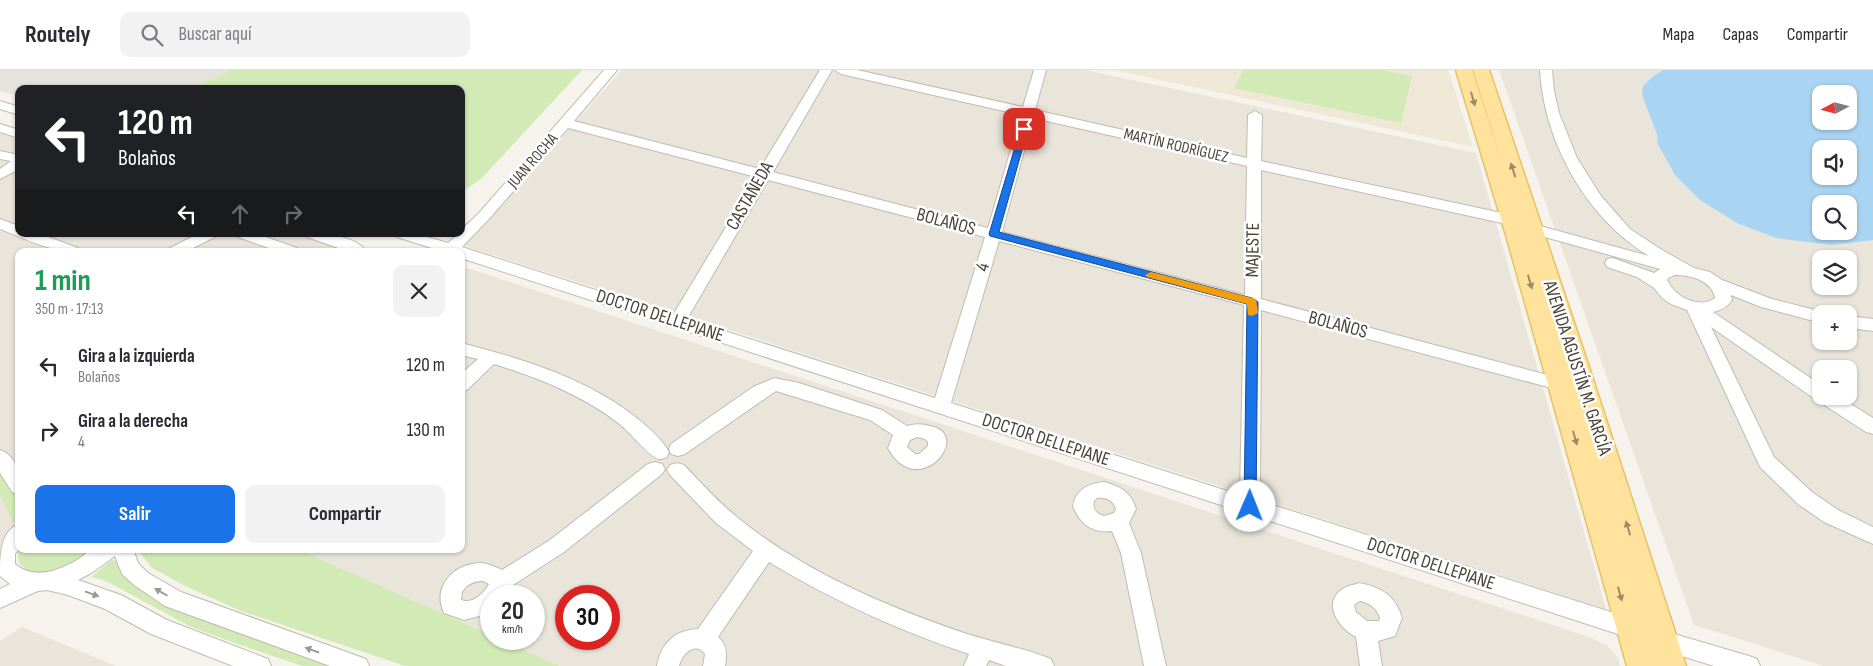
<!DOCTYPE html>
<html lang="es">
<meta charset="utf-8">
<style>
:root{--surface:#fff;--page:#f2f2f3;--text:#2b2b33;--muted:#7c7c81;--line:#e1e1e2;--accent:#1a73e8}
body{margin:0;font-family:"Sofia Sans Condensed",sans-serif;background:var(--page);color:var(--text);height:100vh;display:flex;flex-direction:column;font-size:19px;white-space:nowrap}
*{box-sizing:border-box;margin:0}
p{font-size:16px;color:var(--muted)}
.icon{flex:none;width:28px;height:28px;fill:none;stroke:currentColor;stroke-width:2;stroke-linecap:round;stroke-linejoin:round}
.map{position:relative;flex:1;overflow:hidden}
.side{position:absolute;left:15px;top:178px;width:450px;height:305px;display:flex;flex-direction:column;background:var(--surface);border-radius:10px;box-shadow:0 1px 4px #0004}
.side>*{flex:none}
.hud{position:absolute;left:15px;top:15px;width:450px;height:152px;border-radius:10px;box-shadow:0 1px 4px #0004;background:#202124;color:#fff;overflow:hidden}
.needle{width:32px;rotate:263deg}
.tools{position:absolute;left:1812px;top:15px;display:grid;gap:10px}
.tools a{display:grid;place-items:center;width:45px;height:45px;border-radius:10px;background:var(--surface);box-shadow:0 1px 4px #0004;font-size:25px}
.speed{position:absolute;left:480px;top:515px;display:flex;gap:10px;font-size:25px;font-weight:700;text-align:center}
.speed>*{display:grid;place-content:center;width:65px;height:65px;border-radius:50%;background:var(--surface);box-shadow:0 1px 4px #0004;line-height:1}
.speed small{font-size:12px;font-weight:400}
.speed .limit{border:8px solid #d22;background:#fff;color:#111}
.pin{position:absolute;display:grid;place-items:center;width:42px;height:42px;color:#fff;margin:-21px;border-radius:10px;box-shadow:0 2px 8px #0006}
.me{position:absolute;width:55px;margin:-28px;rotate:1deg;stroke-linejoin:round;filter:drop-shadow(0 0 4px #0008)}
.turn{display:flex;align-items:center;gap:18px;height:105px;padding:0 20px;font-size:22px}
.turn .icon{width:65px;height:65px;stroke-width:2.5}
.turn b{display:block;font-size:35px;line-height:42px}
.lanes{display:flex;align-items:center;height:48px;padding:0 20px;background:#0003;justify-content:center;gap:25px;direction:ltr}
.lanes .off{opacity:.35}
.round{display:grid;place-items:center;flex:none;width:52px;height:52px;border-radius:10px;background:var(--page)}
.overview{display:flex;align-items:center;justify-content:space-between;height:85px;padding:0 20px}
h1{font-size:30px;font-weight:700;line-height:38px;color:#1e9e55}
.primary-button{display:flex;gap:10px;margin-top:auto;padding:10px 20px}
.primary-button a{flex:1;height:58px;border-radius:10px;background:var(--accent);color:#fff;font-size:20px;font-weight:700;line-height:58px;text-align:center}
.primary-button a+a{background:var(--page);color:var(--text)}
ul{padding:0;list-style:none}
li{display:flex;align-items:center;gap:15px;height:65px;padding:0 20px}
li div{flex:1}
li b{display:block;font-size:19px}
li em{font-style:normal}
header{display:flex;align-items:center;gap:30px;box-sizing:border-box;height:70px;padding:0 25px;background:var(--surface);border-bottom:1px solid var(--line)}
header strong{font-size:24px}
nav{display:flex;gap:28px;margin-inline-start:auto;font-size:18px}
.search{width:350px;height:45px;background:var(--page);display:flex;align-items:center;gap:12px;box-sizing:border-box;padding:0 18px;border-radius:10px;color:var(--muted);font-size:19px}
.map>svg:first-child{display:block}
.residential{fill:#eae5da;fill-rule:evenodd}
.industrial{fill:#e6e2dd}
.education{fill:#efe8d6}
.green{fill:#d2eab5}
.water{fill:#a9d4f2;fill-rule:evenodd}
.lines{fill:none;stroke-linecap:round;stroke-linejoin:round}
.minor-casing{stroke:#c2bbae;stroke-width:2}
.major-casing{stroke:#e6c16a;stroke-width:3}
.minor{fill:#fff;fill-rule:evenodd}
.major{fill:#ffe39c;fill-rule:evenodd}
.oneway{fill:#9c8c66}
.oneway2{fill:#9c9892}
.route{fill:#1a73e8;stroke:#114b97}
.slow{fill:#f59e0b}
.labels{text-anchor:middle;dominant-baseline:central;stroke-width:5;stroke-linejoin:round;paint-order:stroke}
.far-street-label{font-size:16px;fill:#4b4439;stroke:#fff}
.street-label{font-size:19px;fill:#4b4439;stroke:#fff}
</style>
<header>
<strong>Routely</strong>
<div class="search"><svg class="icon" aria-label="search" viewBox="0 0 24 24"><circle cx="10" cy="10" r="6"/><path d="M15 15l6 6"/></svg>Buscar aquí</div>
<nav><a>Mapa</a><a>Capas</a><a>Compartir</a></nav>
</header>
<div class="map">
<svg width="1873" height="596" viewBox="0 0 1873 596">
<rect width="100%" height="100%" fill="#f6f3ec"/>
<!-- residential -->
<path class="residential" d="M622 0H1085L1476 83 1606 539 465 176Z
M1499 0H1873V596H1824L1694 555ZM1821 24H1849V51H1821ZM1821 79H1849V106H1821ZM1821 134H1849V161H1821ZM1821 189H1849V216H1821ZM1821 244H1849V271H1821ZM1821 299H1849V326H1821Z
M0 59 19 66V164H312L348 175 357 181H19V462L4 488 0 490Z
M461 196 1589 567 1607 575 1618 588 1620 596H560L499 569H534V526H491V565L298 479H461ZM566 526H609V569H566Z
M22 557 116 596H0V571Z"/>
<!-- industrial -->
<path class="industrial" d="M0 0H231L201 14 180 19H19V26L0 21Z"/>
<!-- education -->
<path class="education" d="M1114 0H1448L1473 77Z"/>
<!-- green -->
<path class="green" d="M231 0H582L481 109 461 123V19H180L201 14Z
M1243 0H1382L1412 6 1401 53 1234 18Z
M0 402 6 415 19 427V448L13 452 0 425Z
M19 479H93C79 491 39 513 22 496 17 491 17 485 19 479Z
M137 479H298L491 565V569H499L560 596H405L241 541 187 517 152 498Z
M112 490 117 491C125 531 292 582 332 596H302L232 572 191 557 106 511 91 507Z"/>
<!-- water -->
<path class="water" d="M1663 0H1873V170L1831 175 1776 168 1737 153 1700 130 1675 105 1669 94 1658 75 1657 64 1642 25 1643 16 1652 7ZM1821 24H1849V51H1821ZM1821 79H1849V106H1821ZM1821 134H1849V161H1821Z"/>
<g class="lines">
<!-- minor casing -->
<g class="minor-casing">
<path id="minor" d="M604 0H617L574 51 760 99 820 0H832L773 102 988 158 1021 45 841 4 835 0H857L1023 37 1034 0H1046L1035 40 1247 88 1248 45 1255 41 1262 45 1261 91 1511 145 1524 143 1529 145 1531 148 1529 151 1511 155 1261 100V229L1559 308 1565 309 1568 314 1565 319 1559 320 1261 240 1260 431 1630 548 1638 551 1641 558 1638 565 1630 568 461 188V181H441L397 167 395 164H417L448 173 458 164H461V160L479 143ZM1033 48 1247 96 1245 225 1002 162ZM568 58 756 107 673 245 462 177 489 149ZM768 110 985 167 935 328 687 249ZM999 171 1244 235 1240 425 951 333Z
M1540 0H1552L1554 21 1559 43 1577 88 1601 126 1630 159 1662 180 1694 198 1710 202 1722 210 1772 229 1827 243 1821 244V253L1761 237 1731 225 1732 230C1728 237 1721 240 1713 242L1821 315V326H1838L1873 348V364L1866 362 1815 329 1711 257 1774 387 1812 422 1838 440 1873 457V474L1824 452 1798 434 1760 397 1687 240 1671 234 1662 228 1654 218 1637 207 1607 197 1605 193 1607 189 1613 188 1654 203 1660 199 1534 164 1520 169 1515 167 1512 164 1515 161 1533 154 1649 186C1586 148 1544 72 1540 0ZM1674 205C1690 205 1712 210 1715 228 1699 240 1673 226 1667 209Z
M0 31 19 37V45L0 39Z
M0 54 19 60V68L0 62Z
M0 81 19 85V99L0 109V99L11 91 0 89Z
M0 149 19 156V164H40L78 178 81 181C52 183 26 169 0 159Z
M198 164H218L215 167 187 181H167L170 178Z
M235 164H257L297 178 300 181H277L238 167Z
M304 164C321 163 355 165 366 181H347L307 167Z
M1849 246 1873 249V261L1849 258Z
M461 273C523 289 587 308 638 349 649 358 662 369 669 382L667 387C665 388 661 389 659 389 652 389 630 363 622 356 585 326 539 308 494 294L467 320 461 321V304L478 289 461 285Z
M774 308 799 313 882 340 907 356C917 353 924 354 934 357 971 369 916 431 888 378L893 365 870 350 776 321 685 384 678 386 671 384 669 379 671 374 753 317ZM917 367 925 369 928 372V376L919 384H915L907 377 910 370Z
M0 380C19 386 19 408 19 425L12 422 0 403Z
M655 392 662 394 665 399 662 404 564 482 510 517 505 526H491V543L464 550 444 543C432 517 453 494 480 493 487 493 496 497 502 500L550 470 648 394ZM483 511 489 514C483 524 474 534 461 530L462 522C467 514 474 511 483 511Z
M677 393 684 395C701 413 718 432 738 448 803 501 885 536 964 563 992 572 1023 578 1051 589L1054 596H1006L989 590 986 596H964L969 584C899 561 832 530 769 492L718 567C727 574 727 585 725 596H703L705 584C695 571 682 584 679 596H657C661 574 674 560 698 559L753 481 716 453 670 405 667 400 670 395Z
M1105 412C1121 417 1131 422 1136 439L1129 453 1141 483 1166 596H1144L1121 483 1112 461C1092 464 1079 453 1073 436 1076 419 1089 413 1105 412ZM1097 428C1106 427 1113 430 1116 439L1114 443 1104 446C1097 444 1092 439 1094 431Z
M19 454V479L15 484V494C34 510 58 501 77 490 82 487 88 481 93 479 101 476 124 479 133 479L138 493 148 503 181 522 366 589 369 596H330L165 536 134 515 122 504 115 486 93 502 78 510 121 525 167 550 268 589 271 596H233L151 564 105 539 68 525 47 520 38 521 0 538V519L10 514 0 506C0 487 0 461 19 454Z
M1359 513C1381 517 1396 526 1402 548L1395 566 1378 571 1382 596H1360L1356 567C1340 559 1322 535 1341 520 1345 516 1354 515 1359 513ZM1360 531C1369 533 1377 538 1380 548L1379 551H1367L1356 542 1354 535Z
M1664 561 1749 586 1757 589 1760 596H1714L1656 578 1653 571 1656 564Z"/>
</g>
<!-- major casing -->
<g class="major-casing">
<path id="major" d="M1456 0H1472L1505 101 1473 0H1489L1591 303 1686 596H1627L1506 165Z"/>
</g>
<!-- minor -->
<use href="#minor" class="minor"/>
<!-- major -->
<use href="#major" class="major"/>
</g>
<!-- one-way arrows -->
<defs><path id="oneway-solid" d="M-6-.8H1V-3.2L6.5 0L1 3.2V.8H-6Z" transform="scale(1.25)"/></defs>
<g class="oneway">
<use href="#oneway-solid" transform="translate(1473 29) rotate(74)"/>
<use href="#oneway-solid" transform="translate(1513 100) rotate(-108)"/>
<use href="#oneway-solid" transform="translate(1530 212) rotate(74)"/>
<use href="#oneway-solid" transform="translate(1575 368) rotate(74)"/>
<use href="#oneway-solid" transform="translate(1628 458) rotate(-107)"/>
<use href="#oneway-solid" transform="translate(1620 524) rotate(74)"/>
</g>
<g class="oneway2">
<use href="#oneway-solid" transform="translate(161 522) rotate(-150)"/>
<use href="#oneway-solid" transform="translate(92 524) rotate(20)"/>
<use href="#oneway-solid" transform="translate(312 580) rotate(-161)"/>
</g>
<!-- route -->
<path class="route" d="M1021 57 1028 59 999 162 1252 228 1258 232 1256 436 1255 439 1250 441 1245 439 1244 436 1247 234 990 166 989 164Z"/>
<!-- slow -->
<path class="slow" d="M1151 202 1256 229 1258 243 1252 246 1248 245 1247 234 1147 207 1145 205Z"/>
<g class="labels">
<!-- far-street labels -->
<g class="far-street-label">
<text transform="translate(1176 76) rotate(13)">MARTÍN RODRÍGUEZ</text>
<text transform="translate(533 91) rotate(-49)">JUAN ROCHA</text>
</g>
<!-- street labels -->
<g class="street-label">
<text transform="translate(750 126) rotate(-60)">CASTAÑEDA</text>
<text transform="translate(946 152) rotate(15)">BOLAÑOS</text>
<text transform="translate(1253 180) rotate(-89)">MAJESTE</text>
<text transform="translate(983 197) rotate(-73)">4</text>
<text transform="translate(660 246) rotate(18)">DOCTOR DELLEPIANE</text>
<text transform="translate(1338 255) rotate(15)">BOLAÑOS</text>
<text transform="translate(1577 298) rotate(72)">AVENIDA AGUSTÍN M. GARCÍA</text>
<text transform="translate(1046 370) rotate(18)">DOCTOR DELLEPIANE</text>
<text transform="translate(1431 494) rotate(18)">DOCTOR DELLEPIANE</text>
</g>
</g>
</svg>
<div class="tools">
<a><svg class="needle" viewBox="-14 -14 28 28"><path d="M0-13l5 13h-10z" fill="#e53935"/><path d="M0 13l5-13h-10z" fill="#7c7c81"/></svg></a>
<a><svg class="icon" aria-label="sound" viewBox="0 0 24 24"><path d="M4 9h4l5-4v14l-5-4H4zM17 9q2 3 0 6"/></svg></a>
<a><svg class="icon" aria-label="search" viewBox="0 0 24 24"><circle cx="10" cy="10" r="6"/><path d="M15 15l6 6"/></svg></a>
<a><svg class="icon" aria-label="layers" viewBox="0 0 24 24"><path d="M12 4l9 5-9 5-9-5zM3 14l9 5 9-5"/></svg></a>
<a>+</a>
<a>−</a>
</div>
<div class="speed"><div>20<small>km/h</small></div><div class="limit">30</div></div>
<div class="pin" style="left:1024px;top:59px;background:#d93025"><svg class="icon" aria-label="arrive" viewBox="0 0 24 24"><path d="M6 21V4h12l-3 4 3 4H6"/></svg></div>
<svg class="me" style="left:1250px;top:436px" viewBox="-20 -20 40 40"><circle r="19" fill="#fff"/><path d="M0-13L10 11 0 6-10 11z" fill="#1a73e8"/></svg>
<div class="hud">
<div class="turn"><svg class="icon" aria-label="left" viewBox="0 0 24 24"><path d="M17 20v-9H6M10 6l-5 5 5 5"/></svg><div><b>120 m</b>Bolaños</div></div>
<div class="lanes"><svg class="icon" aria-label="left" viewBox="0 0 24 24"><path d="M17 20v-9H6M10 6l-5 5 5 5"/></svg><svg class="icon off" aria-label="ahead" viewBox="0 0 24 24"><path d="M12 20V5M6 11l6-6 6 6"/></svg><svg class="icon off" aria-label="right" viewBox="0 0 24 24"><path d="M7 20v-9h11M14 6l5 5-5 5"/></svg></div>
</div>
<section class="side">
<div class="overview"><div><h1>1 min</h1><p>350 m · 17:13</p></div><a class="round"><svg class="icon" aria-label="close" viewBox="0 0 24 24"><path d="M6 6l12 12M18 6L6 18"/></svg></a></div>
<ul>
<li><svg class="icon" aria-label="left" viewBox="0 0 24 24"><path d="M17 20v-9H6M10 6l-5 5 5 5"/></svg><div><b>Gira a la izquierda</b><p>Bolaños</p></div><em>120 m</em></li>
<li><svg class="icon" aria-label="right" viewBox="0 0 24 24"><path d="M7 20v-9h11M14 6l5 5-5 5"/></svg><div><b>Gira a la derecha</b><p>4</p></div><em>130 m</em></li>
</ul>
<div class="primary-button"><a>Salir</a><a>Compartir</a></div>
</section>
</div>
